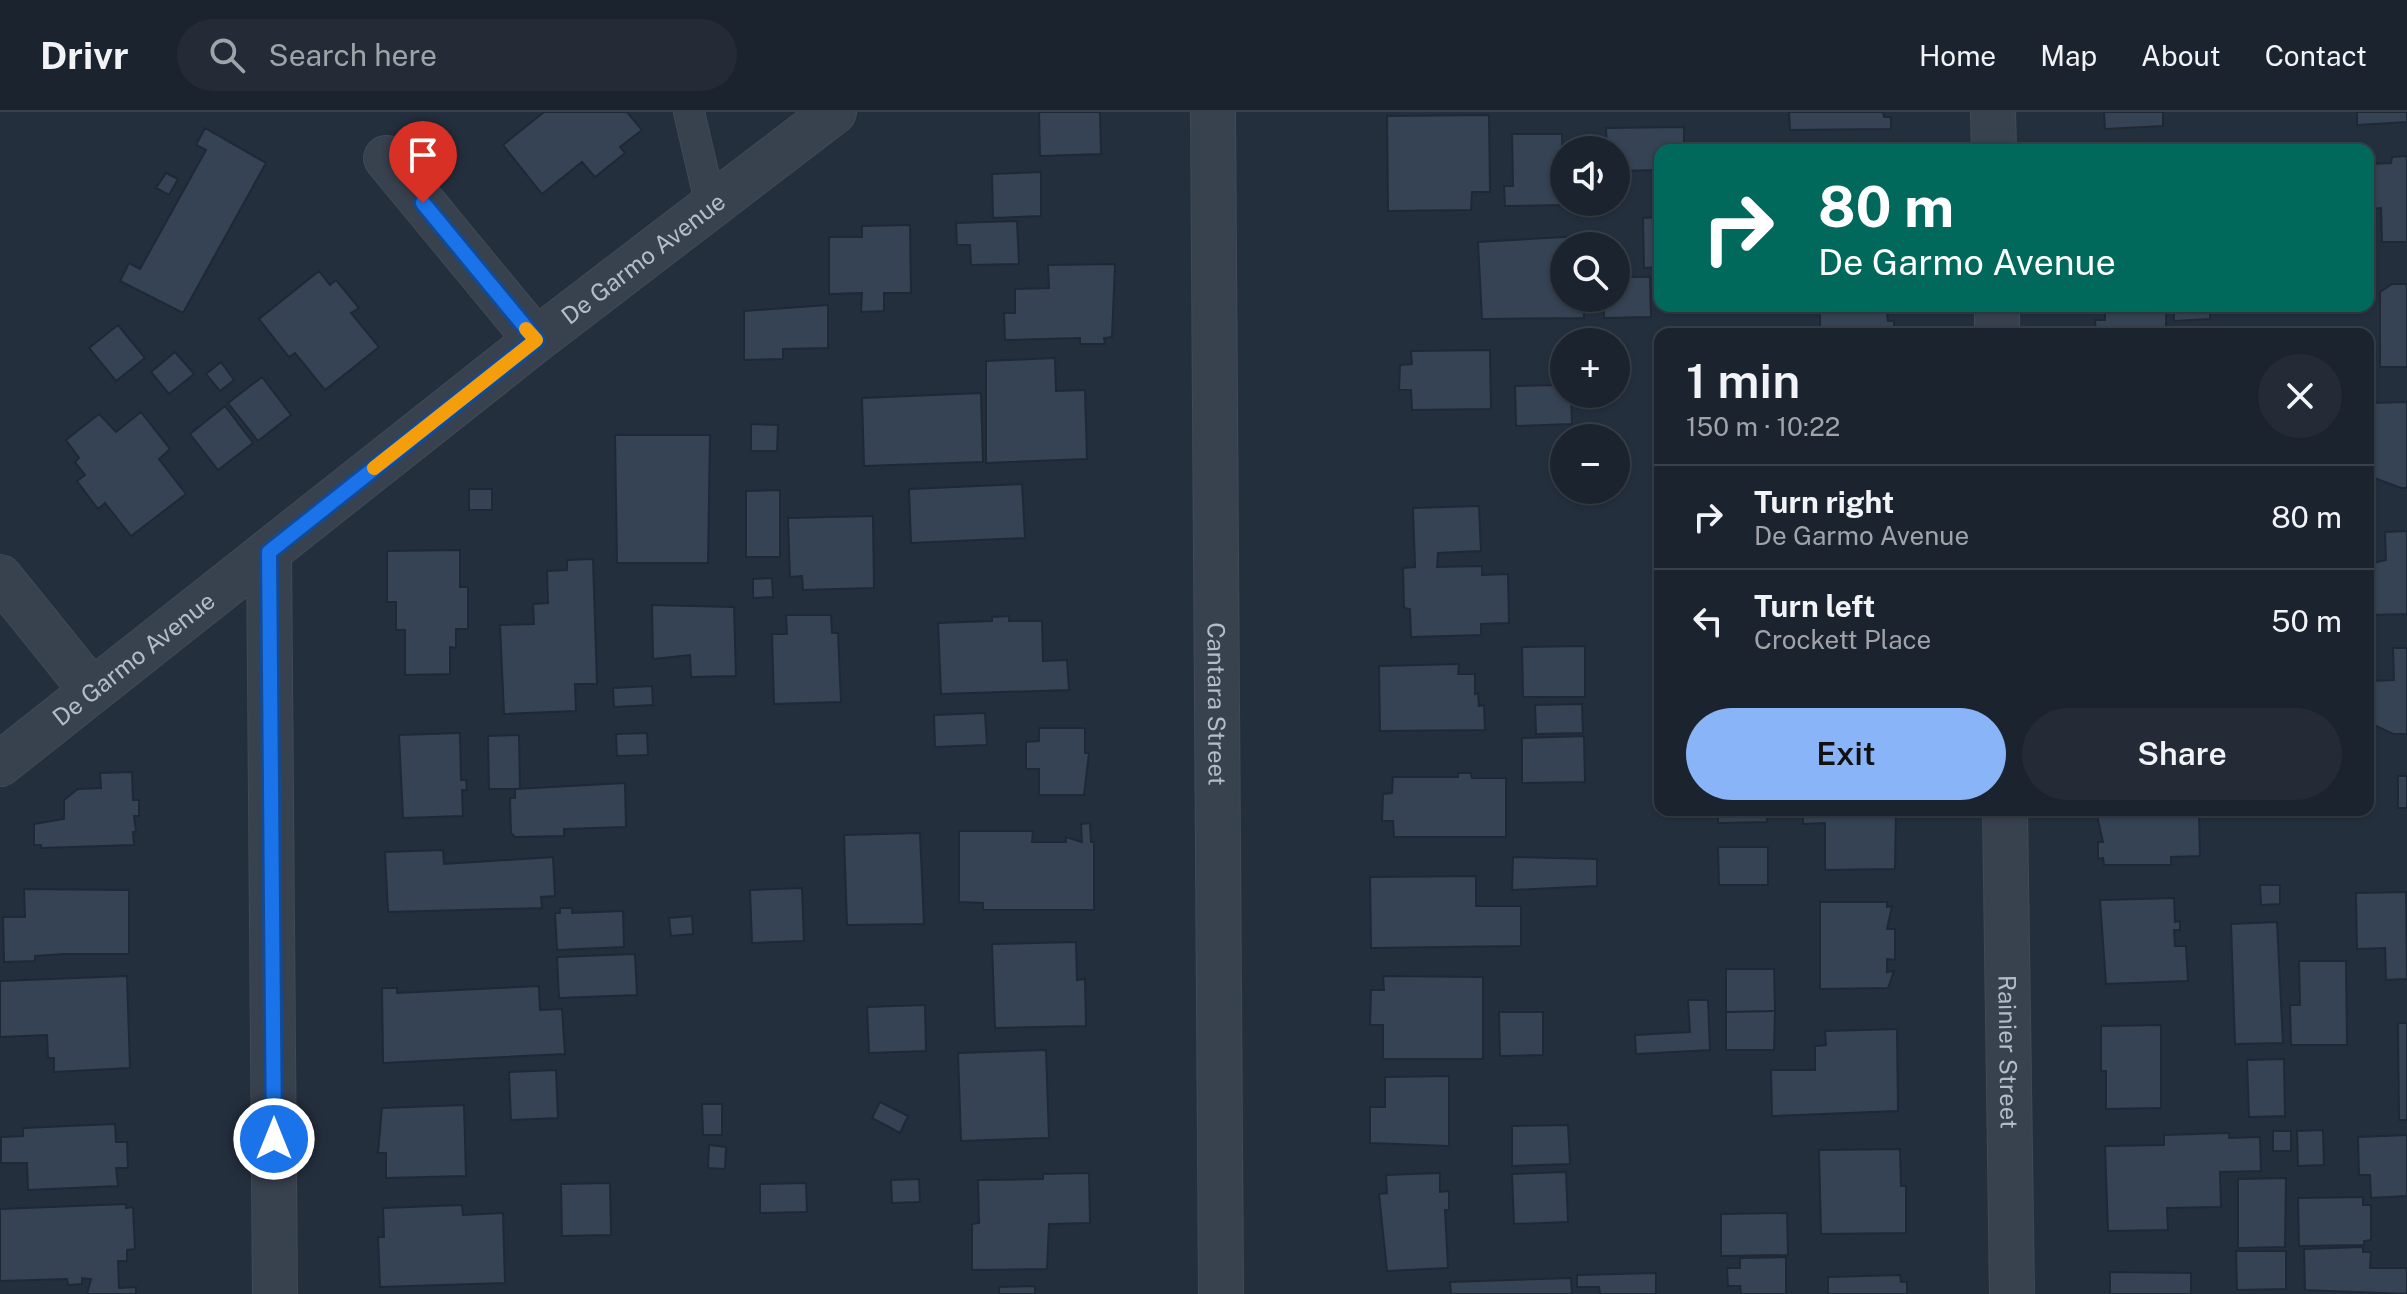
<!DOCTYPE html>
<meta charset="utf-8">
<style>
:root{--surface:#1b232e;--page:#242b36;--text:#f1f3f6;--muted:#a0a4aa;--line:#39404a;--accent:#8ab4f8}
body{margin:0;font-family:"Public Sans",sans-serif;background:var(--page);color:var(--text);height:100vh;display:flex;flex-direction:column;font-size:30px;white-space:nowrap}
*{box-sizing:border-box;margin:0}
p{font-size:26px;color:var(--muted)}
.icon{flex:none;width:44px;height:44px;fill:none;stroke:currentColor;stroke-width:2;stroke-linecap:round;stroke-linejoin:round}
.map{position:relative;flex:1;overflow:hidden}
.panel{position:absolute;left:1654px;top:216px;width:720px;height:488px;display:flex;flex-direction:column;background:var(--surface);border-radius:16px;box-shadow:0 2px 6px #0004,0 0 0 2px var(--line)}
.panel>*{flex:none}
.top-card{position:absolute;left:1654px;top:32px;width:720px;height:168px;border-radius:16px;box-shadow:0 2px 6px #0004,0 0 0 2px var(--line);background:#00695c;color:#fff;overflow:hidden}
.controls{position:absolute;left:1550px;top:24px;display:grid;gap:16px}
.controls a{display:grid;place-items:center;width:80px;height:80px;border-radius:50%;background:var(--surface);box-shadow:0 2px 6px #0004,0 0 0 2px var(--line);font-size:40px}
.pin{position:absolute;display:grid;place-items:center;width:68px;height:68px;color:#fff;margin:-82px -34px;border-radius:50% 50% 50% 0;rotate:-45deg;box-shadow:0 0 8px #0007}
.pin .icon{rotate:45deg}
.me{position:absolute;width:88px;margin:-44px;rotate:0deg;stroke-linejoin:round;filter:drop-shadow(0 0 6px #0008)}
.turn{display:flex;align-items:center;gap:28px;height:168px;padding:0 32px;font-size:36px}
.turn .icon{width:104px;height:104px;stroke-width:2.5}
.turn b{display:block;font-size:56px;line-height:68px}
.round{display:grid;place-items:center;flex:none;width:84px;height:84px;border-radius:42px;background:var(--page)}
.headline{display:flex;align-items:center;justify-content:space-between;height:136px;padding:0 32px}
h1{font-size:48px;font-weight:600;line-height:60px}
.action{display:flex;gap:16px;margin-top:auto;padding:16px 32px}
.action a{flex:1;height:92px;border-radius:48px;background:var(--accent);color:#111;font-size:32px;font-weight:600;line-height:92px;text-align:center}
.action a+a{background:var(--page);color:var(--text)}
ul{padding:0;list-style:none}
li{display:flex;align-items:center;gap:24px;height:104px;padding:0 32px;border-top:2px solid var(--line)}
li div{flex:1}
li b{display:block;font-size:30px}
li em{font-style:normal}
header{display:flex;align-items:center;gap:48px;box-sizing:border-box;height:112px;padding:0 40px;background:var(--surface);border-bottom:2px solid var(--line)}
header strong{font-size:38px}
nav{display:flex;gap:44px;margin-inline-start:auto;font-size:28px}
.search{width:560px;height:72px;background:var(--page);display:flex;align-items:center;gap:20px;box-sizing:border-box;padding:0 28px;border-radius:44px;color:var(--muted);font-size:30px}
.map>svg:first-child{display:block}
.building{fill:#364354;stroke:#1f2835;stroke-width:2}
.lines{fill:none;stroke-linecap:round;stroke-linejoin:round}
.lane-casing{stroke:#414a57;stroke-width:32}
.street-casing{stroke:#414a57;stroke-width:46}
.lane{stroke:#38414e;stroke-width:30}
.street{stroke:#38414e;stroke-width:44}
.route-casing{stroke:#114b97;stroke-width:20}
.route{stroke:#1a73e8;stroke-width:14}
.slow{stroke:#f59e0b;stroke-width:14}
.labels{text-anchor:middle;dominant-baseline:central;stroke-width:8;stroke-linejoin:round;paint-order:stroke}
.street-label{font-size:24px;fill:#b4bcc9;stroke:#1d2633}
</style>
<header>
<strong>Drivr</strong>
<div class="search"><svg class="icon" aria-label="search" viewBox="0 0 24 24"><circle cx="10" cy="10" r="6"/><path d="M15 15l6 6"/></svg>Search here</div>
<nav><a>Home</a><a>Map</a><a>About</a><a>Contact</a></nav>
</header>
<div class="map">
<svg width="2407" height="1182" viewBox="0 0 2407 1182">
<rect width="100%" height="100%" fill="#242f3e"/>
<!-- building -->
<path class="building" d="M544 0H627L642 18 620 35 625 41 595 65 582 50 542 82 503 33Z
M1039 0H1100L1101 42 1040 44Z
M1789 0H1883L1884 5H1891V17L1790 18Z
M2104 0H2163V14L2105 17Z
M2357 0H2407V10L2357 13Z
M1489 3 1490 80H1472L1471 98 1388 99 1387 4Z
M1684 15V38H1660V58L1616 59V38H1607L1606 16Z
M205 16 266 51 183 201 120 169 129 151 140 157 206 38 196 33Z
M1512 22H1562L1563 93 1505 94 1504 74H1513Z
M2407 44V130H2382L2381 96 2368 97V52L2391 51 2392 45Z
M1041 60V104L993 106 992 62Z
M166 61 178 67 169 83 156 76Z
M1660 105V155L1644 156 1643 106Z
M1017 109 1019 152 971 153 970 133H957L956 111Z
M910 113 911 181H884V199L861 200 862 181 829 182V125H862V114Z
M1583 124V134H1564V186H1583L1584 206 1482 207 1478 130Z
M1115 152 1112 225 1104 226 1105 232H1080V226L1005 228 1004 201H1015V177L1049 176 1048 153Z
M319 159 330 173 336 168 359 196 351 201 379 235 325 278 295 241 289 245 259 207Z
M1616 165H1650L1651 205 1604 206V186H1616Z
M2392 172H2407V255H2380V180Z
M828 193V236L783 237V247L744 248V199Z
M1726 194H1774V199L1726 201Z
M1820 194H1894V201L1887 202 1888 209H1894V222H1820Z
M2105 194H2166V217H2154V222H2096L2095 208H2105Z
M2174 194H2210V207L2174 209Z
M118 213 145 246 116 269 89 236Z
M1490 238 1491 297 1412 298 1411 278H1399L1400 253 1412 252 1411 239Z
M175 240 194 262 169 282 151 260Z
M1055 246 1056 279 1085 278 1087 347 986 351V249Z
M221 250 234 268 220 279 206 262Z
M262 265 291 303 258 329 228 291Z
M1564 273V282H1571L1572 312 1516 314 1515 274Z
M981 281 983 350 864 354 862 286Z
M2407 290V376H2401L2369 364 2368 291Z
M225 294 253 331 218 358 190 322Z
M141 300 170 337 159 347 186 382 131 424 105 391 98 397 77 369 85 363 75 350 79 346 66 328 99 302 116 320Z
M751 312 778 313 777 339H751Z
M615 323H710L708 451H617Z
M1022 372 1025 426 911 431 909 377Z
M469 377H492V398H469Z
M780 378V445H746V379Z
M1479 394 1481 439 1438 441 1437 455 1482 454V463L1508 462 1509 511 1481 512V523L1411 525 1410 497 1404 496 1403 456 1415 455 1413 396Z
M873 404 874 476 803 478 802 464 790 465 788 406Z
M2407 419V502L2368 503V452L2386 448 2385 420Z
M460 438V475H468V517H456V536L450 535V562L405 563V518H396V490H387V439Z
M593 447 597 572H575L576 599 504 602 500 513 534 512 533 492 548 491 547 459 567 458V448Z
M772 466 773 485 753 486V467Z
M652 493 734 495 736 564 691 565 690 543 653 547Z
M786 503H831L832 521H838L841 590 774 592 772 522H787Z
M1009 504V509H1042L1043 549 1067 548 1069 578 941 582 938 511 992 509V505Z
M1585 534V585H1523L1522 535Z
M2393 536H2407V622H2393L2368 610V569L2394 568Z
M1459 552 1458 562H1475V582L1478 581 1479 594 1484 593 1485 618 1380 619 1379 554Z
M652 574 653 593 614 595 613 576Z
M1582 592 1583 621 1536 622 1535 593Z
M985 601 987 633 935 635 934 603Z
M1039 616H1085V641H1089L1084 683H1039V657H1026V630L1039 629Z
M460 621 461 668H466L467 678H462L463 704 403 706 399 623Z
M647 621 648 643 617 644 616 622Z
M519 623 520 677H489L488 624Z
M1584 624 1585 670 1522 671V626Z
M132 660 133 688H139V704H134L136 720H133L134 733 41 736V733H34V712L64 707V688L78 677 101 676 100 661Z
M1458 661H1471L1472 666H1506V725H1394L1393 709H1382L1383 682 1392 681 1393 665H1458Z
M2398 664H2407V696H2398Z
M625 671 626 715 564 717V724L515 725 511 721 510 686H515V677Z
M1718 698H1766L1767 710 1718 711Z
M1803 698H1901L1896 699 1895 757 1825 758V711L1803 712Z
M2103 698H2178V702H2199L2200 744 2171 745V753H2104L2103 746 2098 747V730H2103L2097 704H2103Z
M1090 711 1091 730H1094V798H983V791L959 790V719H1033L1032 730H1066V725L1082 730 1081 712Z
M920 721 924 812 847 813 844 723Z
M1718 735H1768V773H1719Z
M443 738 444 752 553 745 555 784 541 785 542 796 388 800 385 740Z
M1513 745 1597 747V774L1512 778Z
M1476 764V794H1521V834L1371 836 1370 765Z
M2260 773H2280V792L2261 793Z
M802 776 804 829 752 831 750 778Z
M24 777 129 778V842H64L35 844V849L4 850 3 805H25Z
M2406 780 2407 867 2386 868 2385 836 2357 837 2356 781Z
M2174 786 2175 810 2180 809V818H2174L2175 834H2186L2188 869 2106 872 2100 788Z
M1820 790H1887V795L1892 794 1887 817H1895V848L1887 847V860L1894 859 1888 876 1820 877Z
M560 796H572V801L623 799 624 835 557 838 555 801H560Z
M692 804 693 822 671 824 669 806Z
M2277 810 2283 931 2235 932 2231 812Z
M1076 830 1077 868 1085 867 1086 914 995 916 992 832Z
M635 842 637 883 559 886 557 845Z
M2299 849H2346L2347 933H2291L2290 893H2300Z
M1726 857H1774L1775 899 1726 900Z
M127 864 130 956 54 960V946H48L47 923 0 925V869Z
M1383 864 1483 865V947H1383V913H1370L1371 878H1384Z
M539 874 540 898 562 897 565 942 383 951 382 876H397V881Z
M1688 888H1708L1710 938 1636 942 1635 923 1690 920Z
M925 893 926 939 869 941 867 895Z
M1775 899 1774 938H1726V900Z
M1499 900H1543V943L1500 944Z
M2398 911H2407V1008H2399Z
M2161 913V996L2106 997V959H2101V914Z
M1897 917 1898 999 1772 1004 1771 958H1815V934L1826 933 1825 919Z
M1046 938 1049 1026 961 1029 958 941Z
M2284 947 2285 1004 2249 1005 2247 948Z
M556 958 558 1006 511 1008 509 960Z
M1449 964V1034L1370 1031V995H1385V965Z
M880 990 908 1004 900 1021 872 1006Z
M702 992H722V1023H703Z
M464 993 466 1064 386 1066V1041H378L382 996Z
M115 1012 116 1030H127L128 1056H116L118 1074 28 1078 27 1051H1V1025L23 1024V1016Z
M1568 1013 1570 1052 1512 1054V1014Z
M2323 1018 2324 1053 2298 1054 2297 1019Z
M2273 1019H2291V1039H2273Z
M2229 1021V1026L2260 1025 2261 1059 2220 1060 2221 1095 2167 1096 2168 1118 2108 1119 2105 1034 2164 1033V1023Z
M2407 1023V1084L2371 1086 2370 1063H2359L2358 1025Z
M709 1033 726 1035 725 1057 708 1056Z
M1900 1037 1901 1074H1906V1121L1821 1122 1819 1038Z
M1566 1060 1568 1110 1514 1112 1512 1062Z
M1089 1061 1090 1111 1049 1112 1047 1157 972 1158V1112L979 1111 978 1068 1043 1067V1062Z
M1440 1061V1080L1449 1079V1098H1445L1448 1156 1387 1159 1379 1082 1387 1081 1386 1063Z
M2286 1066 2285 1135 2238 1136V1067Z
M919 1067 920 1090 892 1091 891 1068Z
M610 1071 611 1123 562 1124 561 1072Z
M806 1071 807 1100 760 1101V1072Z
M2363 1085V1093H2371V1128L2364 1129V1133L2299 1134 2298 1086Z
M126 1092V1096L133 1095 135 1137 127 1138V1149H118L119 1176 136 1175V1182H87L91 1167 82 1166V1172L68 1173 67 1167 0 1169V1097Z
M462 1093 463 1103 503 1101 505 1171 380 1175 378 1125H384L383 1096Z
M1787 1101 1788 1143 1721 1144V1102Z
M2363 1135V1140H2371L2370 1156H2407V1182L2305 1178 2304 1137Z
M2236 1139H2286V1177L2237 1178Z
M1786 1145V1182H1741L1740 1174H1728L1727 1156H1740V1146Z
M2110 1160 2191 1161V1182H2110Z
M1656 1161V1182H1600L1599 1175H1577V1163Z
M1900 1163 1901 1170H1907V1182H1828V1165Z
M1571 1166 1572 1182H1451L1450 1170Z
M1035 1174V1182H999V1175Z"/>
<g class="lines">
<!-- lane casing -->
<g class="lane-casing">
<path id="lane" d="M689 0 711 94"/>
</g>
<!-- street casing -->
<g class="street-casing">
<g id="street">
<path id="s1" d="M1213 0 1221 1182"/>
<path d="M1993 0 1994 38"/>
<path d="M386 46 536 228"/>
<path d="M1997 194V222"/>
<path d="M269 440 275 1182"/>
<path d="M0 465 92 579"/>
<path id="s2" d="M0 652 536 228 834 0"/>
<path id="s3" d="M2005 698 2012 1182"/>
</g>
</g>
<!-- lane -->
<use href="#lane" class="lane"/>
<!-- street -->
<use href="#street" class="street"/>
</g>
<g class="lines">
<!-- route casing -->
<g class="route-casing">
<path id="route" d="M274 1027 269 440 536 228 423 91"/>
</g>
<!-- route -->
<use href="#route" class="route"/>
<!-- slow -->
<path class="slow" d="M374 356 536 228 526 217"/>
</g>
<g class="labels">
<!-- street labels -->
<g class="street-label">
<text stroke="none"><textPath href="#s2" startOffset="818">De Garmo Avenue</textPath></text>
<text stroke="none"><textPath href="#s2" startOffset="170">De Garmo Avenue</textPath></text>
<text stroke="none"><textPath href="#s1" startOffset="592">Cantara Street</textPath></text>
<text stroke="none"><textPath href="#s3" startOffset="242">Rainier Street</textPath></text>
</g>
</g>
</svg>
<div class="controls">
<a><svg class="icon" aria-label="sound" viewBox="0 0 24 24"><path d="M4 9h4l5-4v14l-5-4H4zM17 9q2 3 0 6"/></svg></a>
<a><svg class="icon" aria-label="search" viewBox="0 0 24 24"><circle cx="10" cy="10" r="6"/><path d="M15 15l6 6"/></svg></a>
<a>+</a>
<a>−</a>
</div>
<div class="pin" style="left:423px;top:91px;background:#d93025"><svg class="icon" aria-label="arrive" viewBox="0 0 24 24"><path d="M6 21V4h12l-3 4 3 4H6"/></svg></div>
<svg class="me" style="left:274px;top:1027px" viewBox="-20 -20 40 40"><circle r="17" fill="#1a73e8" stroke="#fff" stroke-width="3"/><path d="M0-11L8 9 0 5-8 9z" fill="#fff"/></svg>
<div class="top-card">
<div class="turn"><svg class="icon" aria-label="right" viewBox="0 0 24 24"><path d="M7 20v-9h11M14 6l5 5-5 5"/></svg><div><b>80 m</b>De Garmo Avenue</div></div>
</div>
<section class="panel">
<div class="headline"><div><h1>1 min</h1><p>150 m · 10:22</p></div><a class="round"><svg class="icon" aria-label="close" viewBox="0 0 24 24"><path d="M6 6l12 12M18 6L6 18"/></svg></a></div>
<ul>
<li><svg class="icon" aria-label="right" viewBox="0 0 24 24"><path d="M7 20v-9h11M14 6l5 5-5 5"/></svg><div><b>Turn right</b><p>De Garmo Avenue</p></div><em>80 m</em></li>
<li><svg class="icon" aria-label="left" viewBox="0 0 24 24"><path d="M17 20v-9H6M10 6l-5 5 5 5"/></svg><div><b>Turn left</b><p>Crockett Place</p></div><em>50 m</em></li>
</ul>
<div class="action"><a>Exit</a><a>Share</a></div>
</section>
</div>
